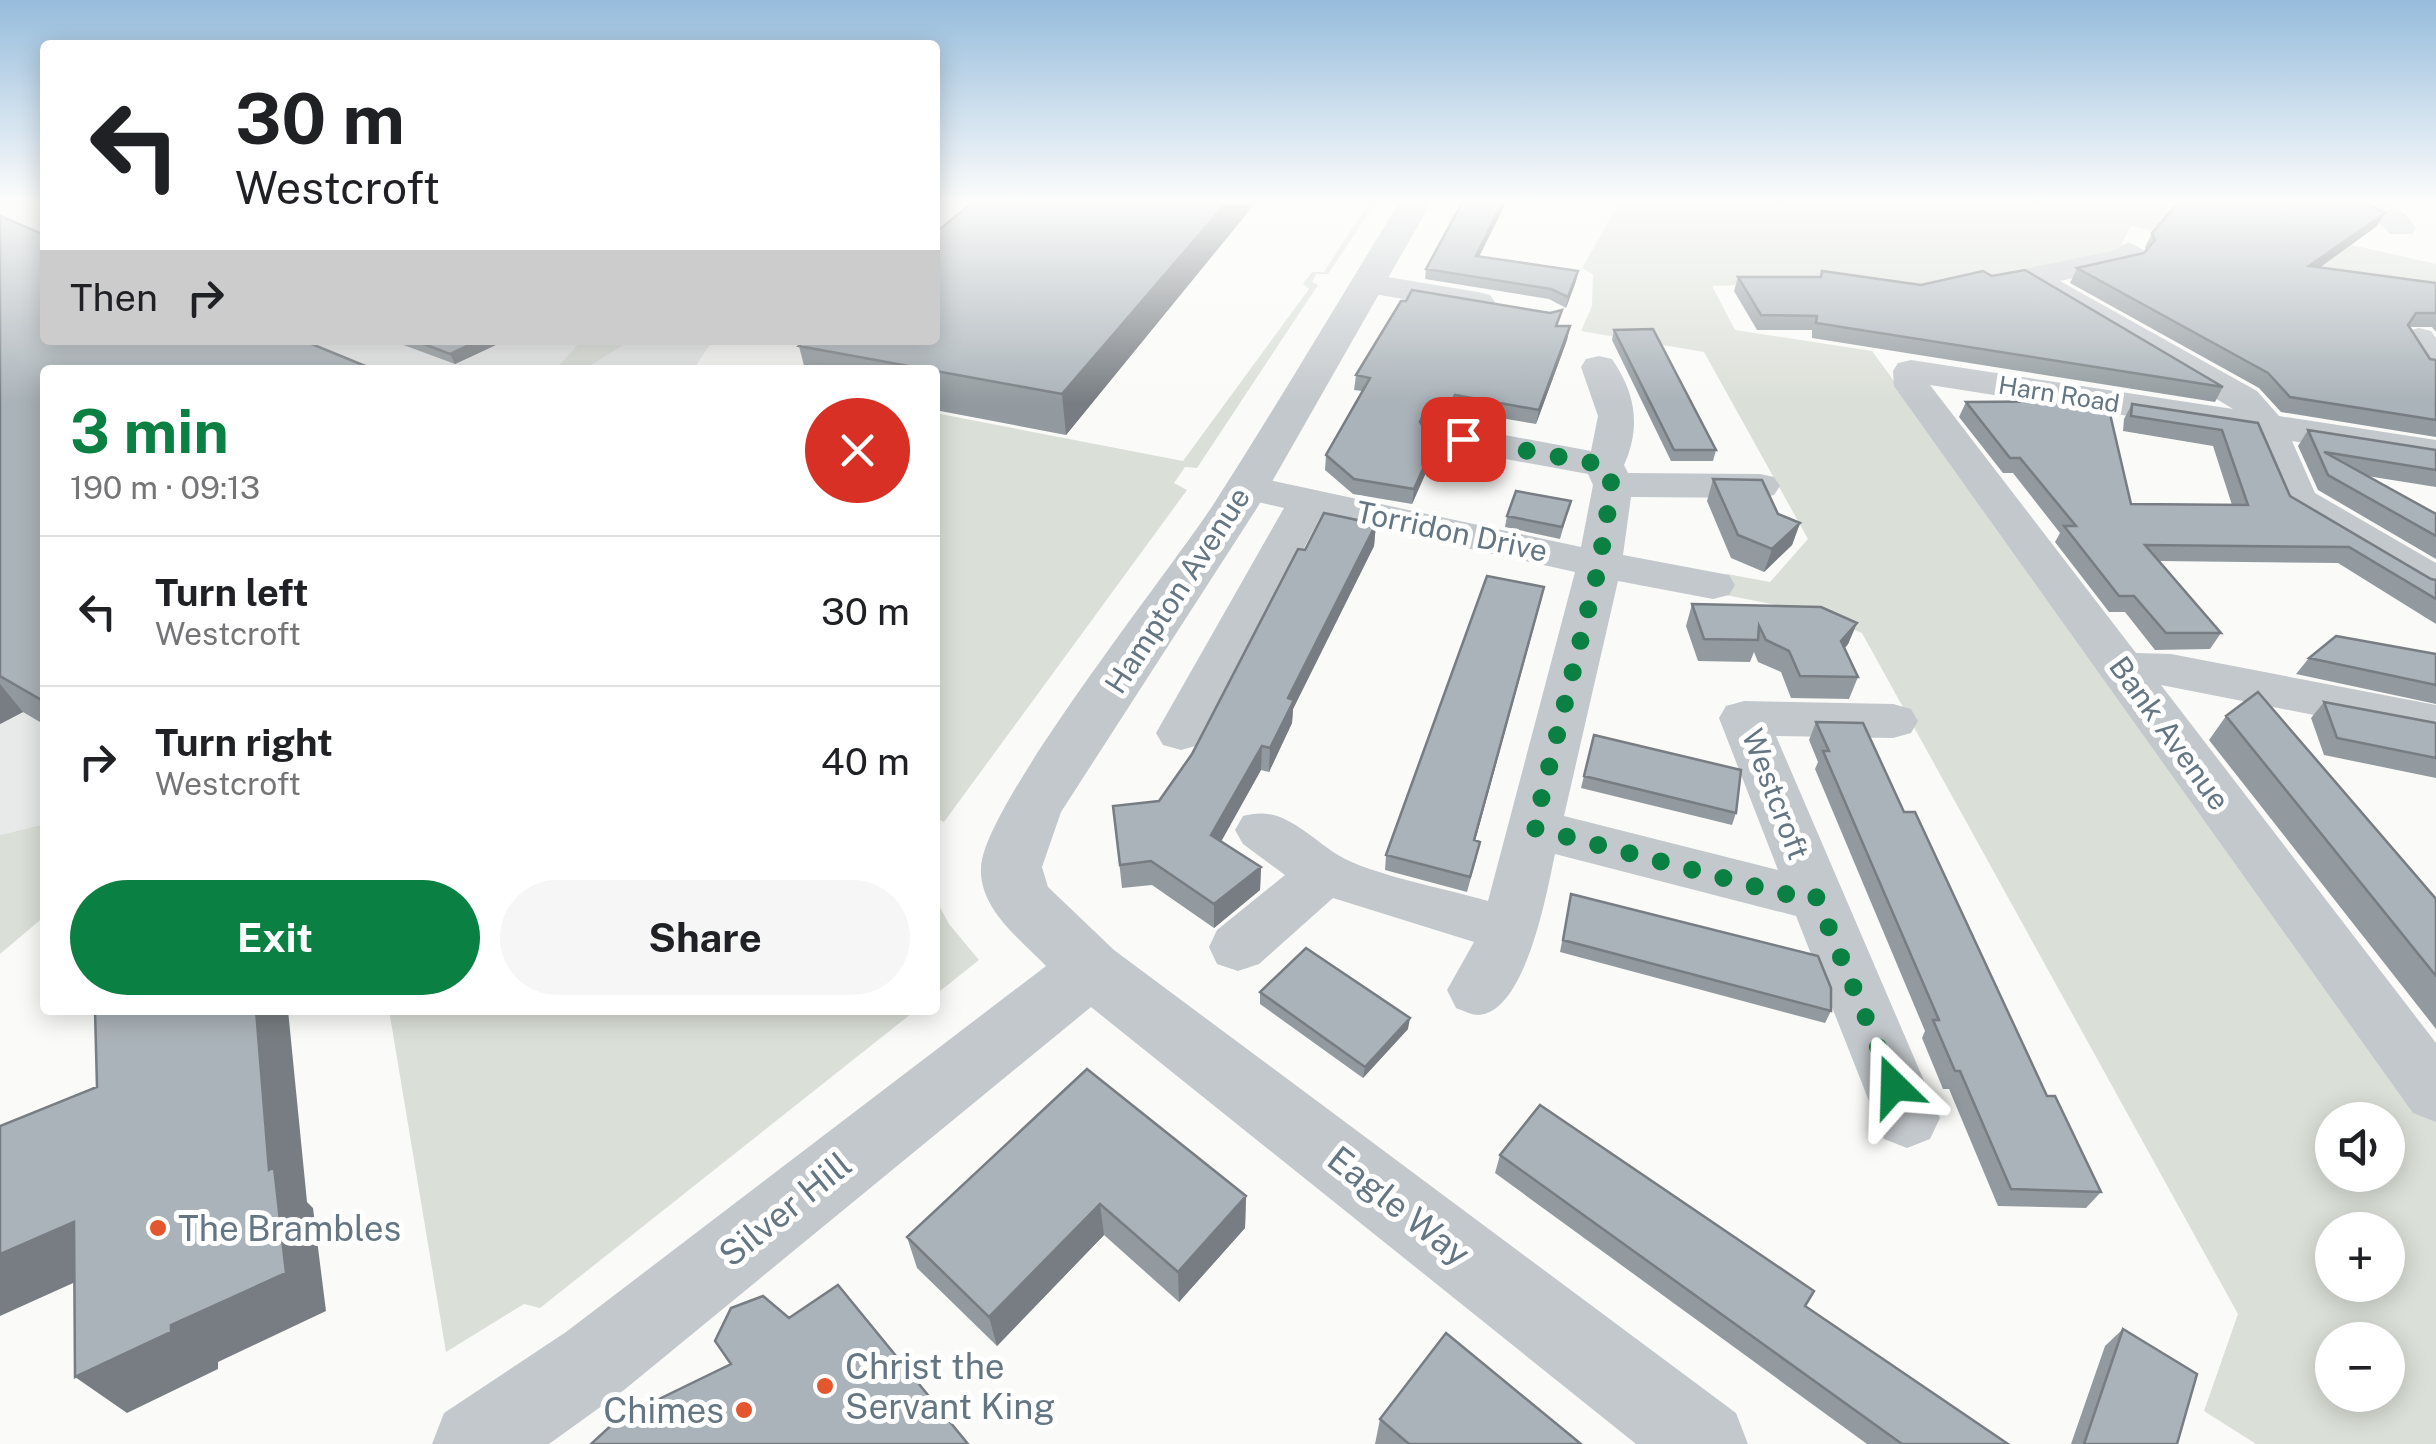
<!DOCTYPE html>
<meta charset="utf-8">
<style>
:root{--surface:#fff;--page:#f6f6f6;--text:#202124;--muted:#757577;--line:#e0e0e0;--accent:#0b8043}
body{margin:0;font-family:"Public Sans",sans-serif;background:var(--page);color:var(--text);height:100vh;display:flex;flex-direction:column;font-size:38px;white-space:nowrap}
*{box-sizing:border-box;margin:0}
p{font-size:32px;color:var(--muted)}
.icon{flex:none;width:55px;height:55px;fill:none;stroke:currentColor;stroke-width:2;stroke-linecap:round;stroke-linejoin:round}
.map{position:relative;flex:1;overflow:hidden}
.side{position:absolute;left:40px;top:365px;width:900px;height:650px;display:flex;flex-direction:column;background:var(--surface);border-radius:10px;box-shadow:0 5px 25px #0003}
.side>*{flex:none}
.guide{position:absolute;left:40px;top:40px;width:900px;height:305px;border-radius:10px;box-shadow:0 5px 25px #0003;background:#fff;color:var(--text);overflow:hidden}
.buttons{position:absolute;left:2315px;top:1102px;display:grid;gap:20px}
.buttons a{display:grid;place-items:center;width:90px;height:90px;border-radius:50%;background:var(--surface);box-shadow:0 5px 25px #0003;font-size:50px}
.pin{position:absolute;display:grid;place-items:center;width:85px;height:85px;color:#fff;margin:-42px;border-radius:20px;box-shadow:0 5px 15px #0006}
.me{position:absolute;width:110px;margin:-55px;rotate:338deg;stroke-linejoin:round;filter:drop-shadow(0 0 8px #0008)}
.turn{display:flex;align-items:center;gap:35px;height:210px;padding:0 30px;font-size:45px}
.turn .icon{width:130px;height:130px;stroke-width:2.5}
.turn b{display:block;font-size:70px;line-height:85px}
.then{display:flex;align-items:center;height:95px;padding:0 30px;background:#0003;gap:20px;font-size:38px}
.round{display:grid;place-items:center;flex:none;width:105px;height:105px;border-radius:52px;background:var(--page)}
.headline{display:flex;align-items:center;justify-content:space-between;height:170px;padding:0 30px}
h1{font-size:60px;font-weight:700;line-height:75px;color:var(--accent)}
.primary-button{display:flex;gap:20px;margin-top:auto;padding:20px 30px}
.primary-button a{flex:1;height:115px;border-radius:60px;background:var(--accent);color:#fff;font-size:40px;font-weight:700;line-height:115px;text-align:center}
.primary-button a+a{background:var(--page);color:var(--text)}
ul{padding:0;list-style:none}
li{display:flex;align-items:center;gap:30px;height:150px;padding:0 30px;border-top:2px solid var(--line)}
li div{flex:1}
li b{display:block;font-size:38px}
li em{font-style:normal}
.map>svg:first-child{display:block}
.built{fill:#e8e9e9}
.green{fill:#dadfd7;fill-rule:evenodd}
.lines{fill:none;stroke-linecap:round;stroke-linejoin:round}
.minor{fill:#c3c8cc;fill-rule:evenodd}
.tertiary{fill:#c3c8cc;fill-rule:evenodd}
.wall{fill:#929a9f}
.shaded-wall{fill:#777d82}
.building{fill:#aab3b9;stroke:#777d82;stroke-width:2.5}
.route{stroke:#0b8043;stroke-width:18;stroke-dasharray:0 32.4}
.poi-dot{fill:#e4572e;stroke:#fff;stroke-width:4}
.labels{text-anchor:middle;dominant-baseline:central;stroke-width:10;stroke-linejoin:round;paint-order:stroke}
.far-street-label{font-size:25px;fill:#657683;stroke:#fff}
.street-label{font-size:30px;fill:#657683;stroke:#fff}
.near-street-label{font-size:35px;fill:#657683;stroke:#fff}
.near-poi-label{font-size:35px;fill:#657683;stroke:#fff;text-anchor:start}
</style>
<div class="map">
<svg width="2436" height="1444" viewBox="0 0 2436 1444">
<rect width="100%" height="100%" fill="#fafaf8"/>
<!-- built -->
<path class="built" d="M0 201H45V340H713L693 370H45V824L0 835Z"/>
<!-- green -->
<path class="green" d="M1370 201H1377L1328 274H1316L1312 282 1318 285 1197 468 1185 467 1174 483 1187 490 944 822 935 818V413L1183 461 1309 289 1303 284 1312 272H1324Z
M1620 201H2156L2436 264V289L2359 279 2131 226 2116 255 1901 293 1823 282 1712 286 1735 330 1872 351 2436 1119V1444H2256L2204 1411 2238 1314 1862 633 1811 612 1726 595 1727 574 1770 582 1808 539 1704 352 1581 331 1592 306 1593 274 1582 268ZM2332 1120H2388V1175H2332ZM2332 1230H2388V1285H2332ZM2332 1340H2388V1395H2332Z
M582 340H631L583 370H555Z
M45 824V916L0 954V835Z
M935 898 949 924 979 960 935 995Z
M389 1010H916L540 1308 524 1304 446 1352Z"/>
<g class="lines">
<!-- minor -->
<path class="minor" d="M2348 201C2380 201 2397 199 2416 228L2412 234H2390C2377 215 2358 216 2348 201Z
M2129 242 2145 251 2134 265 2060 281 2257 391 2279 416 2436 440V464L2292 441 2315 493 2436 563V595L2420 592 2282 509 2251 435 1930 385 2136 653 2171 654 2436 705V739L2161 685 2436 1043V1122L2413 1113 1894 386 1893 371 1898 363 1911 360 2233 409 2014 277 2019 270 2112 251Z
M1369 274 1478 292 1490 295 1495 302 1490 309 1478 312 1357 291 1353 284Z
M2419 328 2431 331 2436 338V375L2423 372 2402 338 2407 331Z
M1599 356 1612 359C1636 394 1641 427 1624 465L1628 473 1760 474 1774 477 1780 486 1774 495 1760 498 1631 497 1623 555 1729 575 1735 585 1729 595 1713 599 1618 581 1564 816 1778 870 1719 718 1726 706 1744 701 1893 704 1911 709 1918 721 1911 733 1893 738 1776 736 1940 1118 1930 1139 1907 1148 1884 1139 1796 916 1555 854C1547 891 1526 1013 1478 1015 1471 1015 1462 1010 1456 1008L1447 990 1474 942 1333 898 1259 964 1238 971 1217 964 1209 947 1217 930 1285 875 1243 844 1235 830 1243 816C1282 804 1307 836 1338 855 1371 875 1448 889 1488 901L1575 572 1321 516 1206 733 1199 745 1181 750 1163 745 1156 733 1284 508 1231 496 1225 487 1231 478 1245 475 1581 547 1593 485 1588 474 1440 447 1426 443 1421 435 1426 427 1440 423 1591 451 1598 416 1581 367 1586 359Z"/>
<!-- tertiary -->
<path class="tertiary" d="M1400 201H1432L1257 508 1061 812 1042 867 1048 887 1114 950 1736 1413 1748 1444H1636L1091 1007 624 1390 549 1444H432L444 1413 566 1332 1046 966C1021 940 979 909 981 868 982 807 1170 571 1213 505 1277 405 1338 302 1400 201Z"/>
</g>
<!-- wall -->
<path class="wall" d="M974 201H1257L1066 435 935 410V370H805L799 346Z
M1463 201H1507L1479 257 1578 271 1576 281 1566 308 1549 299 1425 279 1426 269Z
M0 216 45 370V725L23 712 0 724Z
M2377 226 2319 268 2436 283V332L2432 327H2410L2430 359 2436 360V437L2281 412 2259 388 2070 283 2077 268 2144 253 2146 250 2145 247 2152 233Z
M1822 271 2223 387 2215 402 1812 338V330H1757L1734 291 1738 277H1820Z
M1559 326H1570L1567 340 1536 424 1453 410 1449 421 1423 425 1436 450 1412 504 1353 494 1325 470 1326 455 1362 391 1354 390 1356 375Z
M1614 330 1716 450 1713 461H1671L1612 340Z
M390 340H496L498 344 455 364Z
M1966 402 2131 504 2232 505 2213 446 2123 431 2124 419 2132 404 2258 423 2290 496 2431 579 2436 580V624L2338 563 2159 561 2221 633 2210 649 2155 650 2125 612H2109L2055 542 2060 533 2013 473H2003L1959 417Z
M2308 430 2436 450V487L2367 476 2436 514V559L2318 490 2298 446Z
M1713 479 1778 514 1800 523 1792 545 1764 572 1731 558 1707 501Z
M1571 501 1560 539 1505 527 1507 516Z
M1376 524 1374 546 1293 709 1292 723 1269 772 1261 770 1221 841 1261 867 1260 890 1214 928 1152 885 1122 888 1113 806 1159 801 1192 754 1305 550Z
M1544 587 1475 841 1477 856 1467 892 1385 870 1386 855Z
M1692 604 1857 623 1848 644 1844 649 1858 677 1849 699 1791 698 1781 672 1758 662 1754 652 1750 662 1698 661 1686 626Z
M2436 654V704L2296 674 2309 658Z
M2324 702 2436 723V778L2324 755 2311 718Z
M2226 716 2436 899V1029L2209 740Z
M1816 722 1904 812 2047 1096 2101 1192 2086 1208 1998 1206 1949 1089H1943L1922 1038 1925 1031 1815 769 1818 762 1809 740Z
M1594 735 1736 813 1732 825 1581 788Z
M1571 894 1831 1011 1825 1023 1560 952Z
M1260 992 1408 1029 1363 1078 1260 1004Z
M1087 1069 1246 1196 1245 1228 1179 1302 1104 1235 997 1346 917 1268 907 1237Z
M1500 1155 1805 1306 2008 1444H1867L1495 1173Z
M2123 1329 2177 1444H2071L2105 1346Z
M1380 1419 1581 1444H1375Z"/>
<!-- shaded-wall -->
<path class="shaded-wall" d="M1228 201H1257L1066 435 1062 394Z
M1503 201H1507L1474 266 1476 256Z
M2385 213 2377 226 2301 281 2309 266Z
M1578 271 1576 281 1566 308 1568 297Z
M1570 326 1567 340 1536 424 1539 410Z
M480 340H496L498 344 455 364 450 354Z
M1455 395 1453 410 1449 421 1423 425 1418 437 1420 422 1425 410Z
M1438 435 1436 450 1412 504 1414 489Z
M1800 523 1792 545 1764 572 1772 549Z
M1376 524 1374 546 1293 709 1292 723 1269 772 1270 748 1288 698Z
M1544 587 1541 601 1471 855 1474 840Z
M1857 623 1848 644 1832 663 1841 641Z
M0 684 23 712 0 724Z
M1262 746 1261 770 1212 858 1211 835Z
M1261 867 1260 890 1214 928V904Z
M256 1010H288L307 1202 313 1208 326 1311 218 1362V1369L127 1413 75 1377 171 1325 269 1170Z
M1410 1018 1408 1029 1363 1078 1365 1067Z
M1246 1196 1245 1228 1179 1302 1178 1272Z
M1100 1204 1104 1235 997 1346 989 1317Z
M74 1222 122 1261 0 1316V1254Z"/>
<!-- building -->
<path class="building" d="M974 201H1228L1062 394 799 346 807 340H935V233Z
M1463 201H1503L1476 256 1578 271 1568 297 1551 289 1426 269Z
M2180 201H2361L2385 213 2309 266 2436 283V313H2416L2408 325 2430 359 2436 360V420L2290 397 2268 373 2077 268 2144 253 2155 240 2152 233Z
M0 216 45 235V340H302L375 370H45V702L0 676Z
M2025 270 2223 387 1816 323 1817 316 1761 315 1738 277H1821L1822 271 1921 285 1983 271 1992 276Z
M1412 290 1550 313 1562 310 1556 326H1570L1539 410 1455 395 1450 406 1425 410 1420 422 1427 432 1438 435 1414 489 1354 479 1326 455 1370 378 1356 375 1401 301H1406Z
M1653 329 1716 450H1674L1614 330Z
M413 340H480L450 354Z
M2107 401 2131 504 2248 505 2222 430 2131 416 2132 404 2258 423 2290 496 2431 579 2436 580V599L2349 547 2145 545 2221 633H2166L2134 596H2119L2064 526H2076L2020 458H2010L1966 402Z
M2308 430 2436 450V470L2324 452 2436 514V536L2328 475Z
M1713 479 1762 480 1778 514 1800 523 1772 549 1738 535Z
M1516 491 1571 501 1562 527 1507 516Z
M1324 513 1376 524 1288 698 1294 700 1270 748 1262 746 1211 835 1261 867 1214 904 1151 861 1120 865 1113 806 1159 801 1192 754 1298 549 1305 550Z
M1487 576 1544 587 1474 840 1480 842 1470 877 1386 855Z
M1692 604 1821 607 1857 623 1841 641 1858 677 1800 676 1789 651 1766 640 1759 626 1758 640 1704 639Z
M2336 636 2436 654V685L2309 658Z
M2258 692 2436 899V976L2226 716Z
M2324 702 2436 723V758L2337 738Z
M1816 722 1863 723 1904 812H1915L2047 1096H2055L2101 1192 2011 1189 1960 1071H1955L1933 1020H1939L1823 751H1829Z
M1594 735 1741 770 1736 813 1584 776Z
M1571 894 1818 956 1831 988V1011L1563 940Z
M1306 948 1410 1018 1365 1067 1260 992Z
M95 1010H256L269 1170 274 1167 286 1273 171 1325V1332L75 1377 74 1222 0 1254V1126L97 1087Z
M1087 1069 1246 1196 1178 1272 1100 1204 989 1317 907 1237Z
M1540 1105 1814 1291 1805 1306 2008 1444H1902L1500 1155Z
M838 1285 968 1444H591L618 1419 731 1364 715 1341 731 1308 763 1296 789 1318Z
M2123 1329 2197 1374 2177 1444H2084Z
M1446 1333 1581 1444H1409L1380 1419Z"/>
<!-- sky -->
<linearGradient id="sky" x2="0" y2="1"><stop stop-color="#96bcdc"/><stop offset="0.5" stop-color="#fdfdfc"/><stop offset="1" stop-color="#fdfdfc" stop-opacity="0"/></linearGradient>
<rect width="2436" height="403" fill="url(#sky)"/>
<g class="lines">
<!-- route -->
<path class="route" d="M1463 439 1604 465 1612 485 1599 566 1534 828 1784 894H1815L1894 1086"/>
</g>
<!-- markers -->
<g class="poi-dot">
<circle cx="158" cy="1228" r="10"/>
<circle cx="825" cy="1386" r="10"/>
<circle cx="744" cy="1410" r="10"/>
</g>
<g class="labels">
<!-- far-street labels -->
<g class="far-street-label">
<text transform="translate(2059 394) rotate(9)">Harn Road</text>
</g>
<!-- street labels -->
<g class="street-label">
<text transform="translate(1452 531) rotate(12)">Torridon Drive</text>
<text transform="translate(1177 590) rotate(-57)">Hampton Avenue</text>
<text transform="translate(2170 733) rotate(54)">Bank Avenue</text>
<text transform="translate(1776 794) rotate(69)">Westcroft</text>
</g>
<!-- near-street labels -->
<g class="near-street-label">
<text transform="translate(1399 1206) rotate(38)">Eagle Way</text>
<text transform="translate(785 1209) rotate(-39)">Silver Hill</text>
</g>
<!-- near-poi labels -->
<g class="near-poi-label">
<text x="178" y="1228">The Brambles</text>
<text x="845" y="1366">Christ the<tspan x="845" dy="40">Servant King</tspan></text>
<text x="724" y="1410" text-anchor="end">Chimes</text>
</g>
</g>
</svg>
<div class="buttons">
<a><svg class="icon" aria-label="sound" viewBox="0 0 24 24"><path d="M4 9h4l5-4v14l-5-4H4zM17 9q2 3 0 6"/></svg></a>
<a>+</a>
<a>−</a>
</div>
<div class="pin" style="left:1463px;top:439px;background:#d93025"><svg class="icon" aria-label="arrive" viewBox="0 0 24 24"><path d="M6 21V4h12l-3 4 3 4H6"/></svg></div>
<svg class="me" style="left:1894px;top:1086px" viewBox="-20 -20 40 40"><path d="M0-17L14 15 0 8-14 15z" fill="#0b8043" stroke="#fff" stroke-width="4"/></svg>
<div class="guide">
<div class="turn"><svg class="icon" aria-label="left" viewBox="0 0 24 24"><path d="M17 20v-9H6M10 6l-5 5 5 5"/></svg><div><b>30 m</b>Westcroft</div></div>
<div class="then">Then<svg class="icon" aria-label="right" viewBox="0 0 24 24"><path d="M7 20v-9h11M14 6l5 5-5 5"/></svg></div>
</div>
<section class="side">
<div class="headline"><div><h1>3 min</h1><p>190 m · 09:13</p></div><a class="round" style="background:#d93025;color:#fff"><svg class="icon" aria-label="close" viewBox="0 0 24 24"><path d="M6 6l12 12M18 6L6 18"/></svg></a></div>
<ul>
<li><svg class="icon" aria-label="left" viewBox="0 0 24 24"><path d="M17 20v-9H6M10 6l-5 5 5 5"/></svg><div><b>Turn left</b><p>Westcroft</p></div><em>30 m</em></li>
<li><svg class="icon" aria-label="right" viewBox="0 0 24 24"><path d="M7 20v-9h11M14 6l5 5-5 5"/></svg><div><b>Turn right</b><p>Westcroft</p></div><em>40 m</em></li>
</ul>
<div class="primary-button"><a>Exit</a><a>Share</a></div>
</section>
</div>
